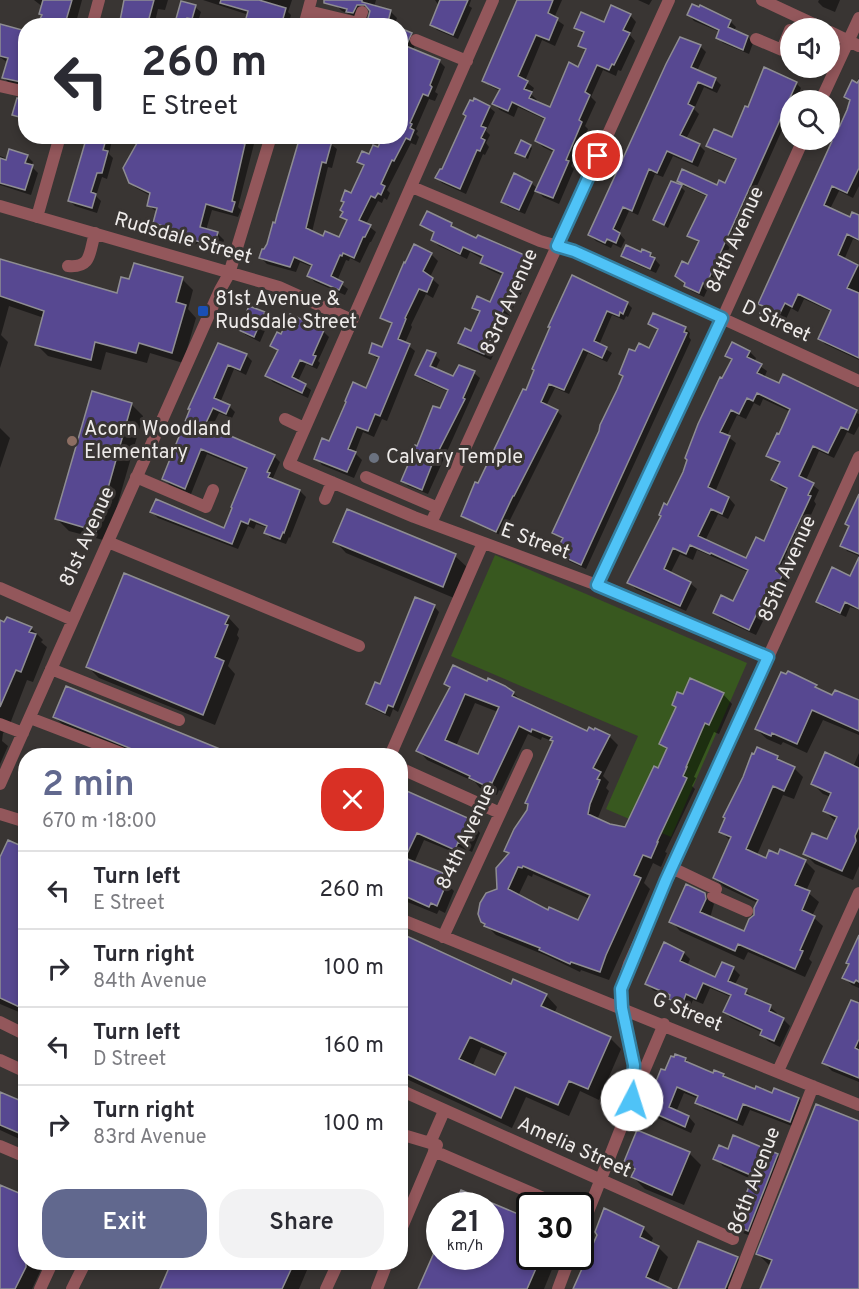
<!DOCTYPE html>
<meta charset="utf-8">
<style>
:root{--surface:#fff;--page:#f2f2f3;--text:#2b2b33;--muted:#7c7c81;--line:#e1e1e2;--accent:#61688e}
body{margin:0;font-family:Overpass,sans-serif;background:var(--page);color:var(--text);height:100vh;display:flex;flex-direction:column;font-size:22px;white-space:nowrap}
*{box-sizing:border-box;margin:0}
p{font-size:20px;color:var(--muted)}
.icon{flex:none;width:33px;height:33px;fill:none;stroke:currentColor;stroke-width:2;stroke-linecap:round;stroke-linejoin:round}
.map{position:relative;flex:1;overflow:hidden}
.side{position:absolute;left:18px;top:748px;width:390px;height:522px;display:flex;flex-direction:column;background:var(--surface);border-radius:24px;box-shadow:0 3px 9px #0003}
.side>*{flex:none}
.top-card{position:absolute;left:18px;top:18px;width:390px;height:126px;border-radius:24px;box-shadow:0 3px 9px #0003;background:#fff;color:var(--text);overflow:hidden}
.buttons{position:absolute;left:780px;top:18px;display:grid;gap:12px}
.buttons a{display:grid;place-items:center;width:60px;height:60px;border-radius:50%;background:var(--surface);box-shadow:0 3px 9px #0003;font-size:30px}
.speed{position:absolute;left:426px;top:1192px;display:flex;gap:12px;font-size:30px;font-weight:700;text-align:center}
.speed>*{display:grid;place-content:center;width:78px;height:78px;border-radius:50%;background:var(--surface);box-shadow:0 3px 9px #0003;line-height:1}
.speed small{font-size:15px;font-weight:400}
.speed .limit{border:3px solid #111;border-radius:9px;background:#fff;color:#111}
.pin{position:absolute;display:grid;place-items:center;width:51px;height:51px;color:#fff;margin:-26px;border:3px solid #fff;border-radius:50%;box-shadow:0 2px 6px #0007}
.me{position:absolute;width:66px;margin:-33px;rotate:5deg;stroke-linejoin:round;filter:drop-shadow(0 0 4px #0008)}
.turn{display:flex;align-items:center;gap:21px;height:126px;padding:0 24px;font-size:27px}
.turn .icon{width:78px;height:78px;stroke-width:2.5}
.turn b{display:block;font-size:42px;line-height:51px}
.round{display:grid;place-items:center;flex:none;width:63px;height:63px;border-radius:24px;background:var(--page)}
.summary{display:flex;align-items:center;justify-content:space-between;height:102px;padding:0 24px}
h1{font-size:36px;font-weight:600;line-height:45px;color:var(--accent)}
.action{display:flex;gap:12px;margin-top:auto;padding:12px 24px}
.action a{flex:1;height:69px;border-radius:24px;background:var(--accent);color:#fff;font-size:24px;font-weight:600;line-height:69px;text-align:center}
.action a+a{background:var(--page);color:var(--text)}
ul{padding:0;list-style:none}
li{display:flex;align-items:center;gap:18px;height:78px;padding:0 24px;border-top:2px solid var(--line)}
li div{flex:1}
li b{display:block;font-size:22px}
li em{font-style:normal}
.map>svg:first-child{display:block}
.green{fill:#38581f}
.shadow{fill:#0007;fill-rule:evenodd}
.building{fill:#574891;stroke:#8e8d92;stroke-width:1.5;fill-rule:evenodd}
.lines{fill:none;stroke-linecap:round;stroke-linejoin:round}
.minor{stroke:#93575b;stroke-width:12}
.route-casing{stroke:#337fa1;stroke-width:15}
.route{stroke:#4fc3f7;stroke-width:10}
.transit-dot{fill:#1a4fb4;stroke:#393533;stroke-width:2}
.education-dot{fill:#8d6e63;stroke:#393533;stroke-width:2}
.worship-dot{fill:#6b7280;stroke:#393533;stroke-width:2}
.labels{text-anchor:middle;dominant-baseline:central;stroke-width:6;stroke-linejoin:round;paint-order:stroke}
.street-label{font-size:20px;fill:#eeebea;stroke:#393533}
.poi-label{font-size:20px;fill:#eeebea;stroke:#393533;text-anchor:start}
</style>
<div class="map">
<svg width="859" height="1289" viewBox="0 0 859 1289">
<rect width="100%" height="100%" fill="#393533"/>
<!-- green -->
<path class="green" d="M495 555 747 663 671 837 606 809 638 736 451 656Z"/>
<!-- shadow -->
<path class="shadow" d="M34 0H82L75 26H40L43 7Z
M129 0H168L165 10 158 9 154 26H121Z
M203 0H254L260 2 261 0H292L288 12 291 15 288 26H245L249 15Z
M338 0H376L374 7 391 12 397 18 394 26H371L372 11 367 9 359 18 342 11 336 5Z
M435 0H471L469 6 472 8 458 39 437 30 432 25 439 6Z
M522 0H562L554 18 564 25 555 46 542 40 525 81 534 88 531 94 537 100 536 102 550 109 578 69 586 52 580 45 584 35 576 28 605 24 630 15 636 22 630 35 635 41 621 71 618 70 616 76 603 70 591 97 596 102 585 126 588 129 571 166 574 169 559 204 543 197 536 189 525 214 508 207 502 202 531 183 538 189 555 153 543 147 537 141 546 120 518 107 514 117 500 110 494 104 500 91 490 86 484 80Z
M638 0H652L649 5Z
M819 0H840L835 12 823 7 818 2Z
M195 7 201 12 197 24 184 20Z
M689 15 730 21 736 27 734 31 748 37 753 43 749 54 723 43 717 37 720 32 694 21Z
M0 25 26 33V88L11 85 4 78 8 63 0 57Z
M400 29 411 34 417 40 413 50 439 61 445 67 435 92 438 94 435 101 429 99 416 129 418 131 416 134 419 137 416 145 411 143 387 190 390 193 387 200 384 198 382 203 378 201 366 224 376 232 371 242H370L360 263 350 258 349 261 346 260 337 281 348 289 345 295 315 282 308 276 312 267 300 262 296 272 267 264 261 258 279 216 301 136H330L328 142 337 149 332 168 328 167 312 232 323 238 340 239 348 222 342 217 364 167 358 161 370 156 378 149 400 136Z
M700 46 706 52 697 71 715 79 721 85 717 93 704 87 694 109 699 114 686 139 699 145 705 151 698 167 673 156 663 177 655 174 638 215 629 211 619 233 625 240 621 248 613 244 611 248 596 241 590 235Z
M806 68H825L822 75Z
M859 78V186L853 198 839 191 830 209 850 219 859 217V241L853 239 844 260 859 267V360L825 344 819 338 832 312 804 299 798 312 791 308 782 328 767 321 761 315 833 143 827 140H830V130L837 134 850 102 845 97Z
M796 83 801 88 796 100H790V112L711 289 708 288 704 297 691 291 677 276 689 266 699 243 689 236 708 197 684 186 678 181 717 187 726 185 737 161 713 151 708 146 732 139Z
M26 101V123L14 115Z
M489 107 495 112 486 131 490 135 486 143 489 147 485 155 483 154 466 194 442 183 437 178Z
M89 136H113L109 154 113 158 107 179 102 177 96 196 101 201 97 213 75 206 70 201Z
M137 136H256L238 207 241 210 238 217 212 210 206 230 217 233 224 240 221 251 191 243 184 236 161 229 154 223 157 212 148 205 151 196 136 188 129 181 139 143 135 140Z
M530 146 532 148 528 159 517 153Z
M0 156 8 159 27 156 33 162 31 166 38 173 31 195 0 185Z
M681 187 685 191 668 228 655 220Z
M451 224 458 231 528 259 534 265 531 271 528 270 519 289 522 292 519 299H517L491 360 467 349 460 342 471 333 480 314 474 308 491 304 503 276 488 269 481 263 483 259 470 252 467 259 439 246 432 240 435 234 422 225Z
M431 254 438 261 430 277 439 285 433 298 426 294 411 325 412 327 405 343 415 351 387 421 382 419 374 437 363 432 355 453 362 460 354 478 322 465 316 458 330 443 367 390 379 360 370 353 383 349 392 325 382 317Z
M642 254H650L660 265 656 273 628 261 623 255Z
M0 261 118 295 130 281 182 279 193 290 188 309 196 318 183 363 150 353 147 363 106 352 101 370 48 356 37 345 44 318 9 306 1 335 8 342 0 368Z
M627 303 632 308 628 317 626 316 624 320 612 315 599 345 612 353 607 362 588 353 569 394 555 388 546 406 557 411 562 416 502 536 468 520 463 515 527 392 551 328Z
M264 314 270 319 260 342 246 335 240 330Z
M291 316 324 332 329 337 318 361 320 363 317 369 306 364 298 381 311 390 308 398 273 382 267 376 278 351 272 346 281 336Z
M649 324 685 328 690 333 689 337 691 340 586 569 562 558 557 553 563 540 554 533 624 377 620 374 636 353 650 349 659 331Z
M218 345 246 355 252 361 246 375 234 369 220 403 229 406 235 412 232 418 219 413 211 429 274 456 280 462 273 478 300 491 306 497 290 538 289 537 286 544 272 539 266 533 268 528 256 524 254 529 248 526 238 549 158 518 152 512 225 530 248 471 207 454 191 494 170 485 164 479Z
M750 352 756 358 754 362 767 371 764 378 859 414V426L854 435 847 432 834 458 819 451 806 480 819 490 814 501 816 504 783 576 788 581 771 615 767 613 756 635 721 619 715 613 734 603 748 572 697 550 693 560 680 554 670 574 690 583 697 589 686 611 636 589 629 582 668 507 732 361 727 356ZM763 399 791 412 780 436 768 456 780 465 773 480 780 487 788 490 765 543 746 560 705 541 718 514 728 519 735 505 729 498 715 492 736 443 727 436 737 415 746 419 754 403 760 406Z
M436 356 440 360 435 370 454 378 474 373 480 378 428 494 408 486 403 481 418 448 441 410 449 392 422 380 417 375 425 372 428 374Z
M131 404 143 416 107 541 69 531 57 519Z
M0 428 10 438 0 468Z
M859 508V556L847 551 842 545Z
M335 541 455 556 467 567 454 598 346 553Z
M859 560V610L850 607 846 617 823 607 818 601 851 578Z
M434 606 439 612 398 712 393 709 390 717 373 709 368 703Z
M228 617 239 629 237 635 239 638 228 666 235 674 215 725 99 678 87 666Z
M0 622 31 628 43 640 41 642 47 647 33 682 27 680 8 729 3 733 2 741 8 746 0 764Z
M446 684 513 693 523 702 588 733 609 736 618 745 603 776 609 782 606 788 609 791 597 820 609 825 626 829 668 751 661 744 684 696 723 694 732 704 719 734 714 732 694 777 696 778 692 786 695 789 665 852 667 853 661 867 653 863 644 883 650 889 609 980 581 970 580 972 547 956 496 935 482 921 498 890 510 855 506 851 528 811 554 742 542 737 541 740 528 734 501 791 499 790 497 795 480 788 475 782 427 760 418 750 450 689ZM475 703 498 712 479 756 456 746ZM533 874 590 899 579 922 549 912 518 896 528 875 532 877Z
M816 686 822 692 833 697 859 702V735L823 720 807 753 783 742 781 745 767 739 756 729Z
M55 717 234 756H135L67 729Z
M859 753V866L853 880 815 864 805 854 827 841 836 822 825 811 831 797 823 794 812 783 853 767Z
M777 757 783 763 794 768 803 777 794 799 783 795 757 855 766 860 805 861 815 871 806 891 819 902 812 916 823 926 809 959 812 962 805 977 748 952 744 960 680 931 671 921 704 894 714 904 710 918 745 933 756 916 758 903 724 887 714 878 731 841 721 832Z
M400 789 469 820 480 833 472 852 466 849 463 856 424 840 414 863 442 875 450 882 449 886 454 891 445 913 439 910 437 914 400 899Z
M26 850V1015L0 1004V861Z
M400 935 511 986 546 995 557 1007 554 1014 610 1038 621 1049 599 1100 580 1091 569 1116 526 1097 512 1128 400 1076ZM481 1047 505 1057 496 1077 472 1067Z
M859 940V988L852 985 844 978Z
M684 953 690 959 687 966 716 979 733 968 740 975 734 986 746 991 752 997 770 1007 777 1013 775 1016 783 1019 790 1026 780 1047 768 1041 762 1035 763 1033 731 1018 725 1012 731 997 710 988 703 1004 693 1000 688 1011 677 1006 671 998 653 990 647 984Z
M859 1005V1082L832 1071 824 1063Z
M685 1059 691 1065 714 1075H723L727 1079 755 1091 773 1095 775 1090 799 1099 805 1106 797 1128 750 1110 743 1126 704 1109 697 1102 699 1099 684 1093 676 1112 689 1117 695 1124 691 1133 653 1116 646 1109 666 1072Z
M0 1093 23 1104 26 1099V1142L0 1130Z
M859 1123V1289H762L771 1267 758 1254Z
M638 1132 690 1154 701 1165 684 1205 645 1189 633 1177 635 1173 624 1163Z
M728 1151 777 1155 785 1163 756 1238 743 1233 735 1225 753 1180 723 1166 715 1158Z
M0 1186 26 1263H44L32 1289H0Z
M461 1192 530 1221V1257H557L544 1289H420L440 1257H490V1206H455Z
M643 1228 653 1238 651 1243 658 1247 668 1257 657 1284 669 1289H575Z
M737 1258 747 1268 738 1289H680Z
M173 1263H310L299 1289H162Z"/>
<!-- building -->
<path class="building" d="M43 0H72L65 24 40 19 42 15 39 14Z
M124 0H154L147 26H119Z
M221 0H259L286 8 281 26H244L248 11 220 3Z
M324 0H362V2L391 10 387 26H366L370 11 365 5H357L353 13 346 12 347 9 324 3Z
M440 0H468L453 35 430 25Z
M517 0H553L548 13 558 18 549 40 536 35 518 76 528 81 524 89 532 92 529 98 550 107 569 62 578 67 586 49 578 46 584 32 574 28 581 12 604 22 611 5 631 14 623 30 630 33 614 65 612 64 609 70 597 65 585 92 590 95 579 120 582 122 566 160 569 161 553 198 535 191 554 150 535 141 545 118 512 102 508 111 492 104 500 89 482 81Z
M181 1 196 5 192 19 187 18 186 26H174Z
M692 4 699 7 700 5 731 20 728 27 748 36 743 50 716 38 719 30 687 15Z
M0 24 26 31V83L2 78 8 58 0 56Z
M400 28 412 33 406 46 440 60 430 85 432 87 428 96 423 94 410 123 412 124 410 128 414 130 410 140 406 138 394 161 392 160 381 184 385 186 381 195 378 193 375 198 371 196 359 220 371 225 365 237H363L354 258 343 253 342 256 340 255 331 276 343 282 339 290 307 276 312 265 294 257 290 267 259 258 262 249H264L267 244 273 222 275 223 277 215 299 140 305 142 307 136H323V139L332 141 326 163 322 162 306 228 323 236 325 231 339 237 347 220 340 217 343 212 340 210 344 202 341 201 345 190 351 193 364 165 357 162 362 151 369 154 373 145 378 147 383 136H400Z
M680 37 701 45 691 67 716 78 712 88 698 82 688 104 694 107 680 135 700 144 692 162 667 151 657 173 649 169 632 211 623 207 613 229 620 233 616 243 607 239 605 243 588 235 666 64Z
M764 67 797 82 706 285 703 283 699 293 684 286 685 283 675 276 682 261 688 264 699 241 687 236 707 195 677 181 682 169 717 185 719 180 725 183 736 159 706 146 714 129 732 137 745 106 748 107Z
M852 80 857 83 859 80V168L847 193 832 186 824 205 850 217 852 212 859 215V240L847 234 838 255 858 265 847 288 859 293V358L818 339 831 310 798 294 792 307 785 303 775 323 759 316 763 306 758 304 832 141 830 140V129L837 132 847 110 850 100 844 97Z
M17 98 26 100V119L12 115Z
M474 98 490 106 481 126 486 128 481 138 485 140 480 151 477 150 460 189 435 178 440 169H442L466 116 463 114 470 100 473 101Z
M87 136H107L103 150 108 151 102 173H97L91 192 96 194 92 208 68 201Z
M141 136H218L245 144 232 201 235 202 232 212 206 204 200 227 218 232 214 246 183 237 184 232 153 223 157 208 147 206 150 193 129 183 123 168Z
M521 140 531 145 525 157 515 153Z
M9 149 28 155 25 163 33 165 25 190 0 183V158L6 160Z
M514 173 532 182 519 210 501 202Z
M671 181 682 185 664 225 653 220Z
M427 211 452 223 451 226 476 238 478 235 529 257 525 266 521 265 513 283 517 285 513 294 511 293 484 354 458 343 465 328 471 331 480 311 472 308 477 296 490 302 503 273 480 263 483 256 463 247 460 254 431 240 434 232 420 225Z
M414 244 432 253 423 271 433 278 427 292 419 289 405 318 406 319 398 339 410 344 380 416 375 414 368 431 357 427 348 449 356 452 347 472 314 459 322 438 329 441 346 402 345 401 353 382 366 388 379 357 369 353 372 343 382 347 392 323 380 318 404 262 405 263Z
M626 245 641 252 642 249 651 253 650 256 655 258 650 269 621 256Z
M0 259 117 293 121 277 129 279 134 263 183 277 176 302 186 305 172 353 139 343 136 353 95 342 91 360 35 345 44 311 0 296Z
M572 275 628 302 623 314 620 312 619 316 607 311 594 341 607 347 602 358 583 349 564 390 549 384 541 402 558 410 514 496H513L496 532 461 516 475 482 478 483 523 389 526 390 534 370 532 369 550 327H548Z
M249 306 265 312 254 337 239 330Z
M653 313 686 327 684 332 687 333 581 565 555 553 563 538 552 533 599 431 600 425 617 390 623 376 619 374 629 349 635 351 639 343 649 348 658 329 648 324Z
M290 314 324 330 313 355 316 356 312 365 300 360 292 377 306 384 302 393 265 376 278 350 270 346 277 332 281 334Z
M732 342 750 351 747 357 762 364 757 373 779 383 783 374 857 410 848 430 841 427 828 453 813 446 799 476 814 483 808 495 811 496 776 571 783 574 764 609 760 607 749 630 713 613 721 595 733 601 748 570 711 553 710 554 690 545 686 554 673 548 664 569 691 582 680 606 627 583 661 516 659 515 664 503 667 505 683 472 687 460 685 458 698 424 720 377 722 378 732 359 725 356ZM757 393 790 409 779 434 777 433 766 456 780 462 771 480 787 488 764 541 756 537 746 558 698 536 711 509 722 514 729 497 708 487 730 436 720 432 731 410 739 414 747 398 753 401Z
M218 343 247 354 240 370 228 365 214 398 230 405 226 414 213 408 205 425 275 455 267 472 270 473 268 477 300 490 284 533 283 532 280 539 264 533 267 526 250 519 248 524 241 521 232 544 150 512 156 499 224 528 232 508 231 507 247 468 201 449 185 489 162 479 190 409H188Z
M427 350 436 353 430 366 453 376 459 365 475 371 463 398 465 399 433 462 422 490 401 481 410 460 408 459 415 445 417 446 433 406 440 408 448 390 415 375Z
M92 391 132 403 96 531 55 519Z
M859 494V554L840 546 849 526 845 524Z
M347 509 456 554 443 587 333 542Z
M859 557V609L845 602 840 613 816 602 832 567 850 576Z
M124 573 229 616 225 624 228 625 215 657 224 661 203 715 86 667Z
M415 597 435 605 393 707 388 705 385 713 366 704 375 682 380 684Z
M7 617 32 627 29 632 36 634 21 672 16 670 0 707V620L4 622Z
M453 665 487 681 488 678 505 686 514 692 512 696 587 731 589 727 594 730 595 728 610 735 593 768 601 772 597 779 600 780 590 804 588 814 610 824 625 827 654 766 658 768 667 748 659 744 676 707 672 705 677 692 683 694 690 678 724 693 709 725 705 723 686 767H687L683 776 687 778 657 842H658L651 858 643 855 634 875 641 878 606 955 600 972 571 962 570 964 539 950 540 948 484 926 485 924 481 922 478 914 480 903 486 893 497 889 496 868 509 853 504 851 514 829 527 810 528 804 525 803 553 741 550 740 552 737 532 729 531 732 519 726 492 783 490 782 488 787 469 778 470 776 416 751 450 687 444 684ZM465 694 499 707 478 754 445 740ZM523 866 590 895 578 920 549 907 548 910 508 889 518 867 522 868Z
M788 671 817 685 815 687 832 695 835 690 859 700V731L812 710 797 744 772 733 771 736 755 729 781 672 786 674Z
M66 686 237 756H149L53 717Z
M757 747 778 756 777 759 795 767 784 791 773 786 746 849 766 858 769 850 778 854 780 849 806 860 795 885 810 891 802 910 815 916 800 950 803 951 795 969 738 944 735 951 669 922 686 884 705 893 706 899 700 912 744 931 749 919 754 915V908L758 900 713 878 731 837 719 832 725 818 723 817 743 777 752 753 754 754Z
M825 752 859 768V827L855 836 856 841 842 871 803 854 812 833 827 839 837 817 823 811 831 793 811 784Z
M400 788 470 819 468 822 473 824 464 845 458 842 455 850 417 833 405 858 443 873 441 879 447 882 437 906 431 903 429 907 400 894Z
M8 840 26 848V1010L0 998V857Z
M400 933 511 984 513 979 547 994 541 1006 611 1037 588 1089 569 1081 558 1105 515 1087 501 1118 400 1071ZM470 1037 506 1053 495 1075 459 1059Z
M859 935V982L856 980 854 983 842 978 849 964 846 963Z
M664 942 684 952 680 961 715 977 722 962 734 967 728 981 747 989 745 994 771 1005 769 1011 784 1018 774 1041 760 1035 762 1030 723 1012 731 995 703 983 696 999 686 994 682 1005 669 999 670 995 645 984Z
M851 1000 859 1003V1039L855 1048 859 1050V1078L822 1063Z
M675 1054 686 1058 685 1061 713 1073 714 1070 724 1074 723 1076 755 1089 756 1086 772 1093 774 1088 799 1098 790 1122 743 1104 737 1120 695 1103 698 1096 677 1087 669 1107 689 1116 685 1127 645 1109 661 1069 665 1070 671 1056 674 1057Z
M0 1092 26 1103V1136L0 1125Z
M816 1104 859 1121V1289H760L772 1260 756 1254Z
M637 1130 690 1152 672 1195 631 1177 635 1169 623 1164Z
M733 1135 778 1154 748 1231 734 1225 753 1176 713 1159 719 1145 728 1149Z
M0 1185 26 1196V1267L15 1289H0Z
M461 1190 530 1219V1257H541L527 1289H418L440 1239V1257H490V1206H454Z
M604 1208 644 1227 640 1237 659 1246 646 1277 672 1289H573L597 1235 595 1232Z
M698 1241 738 1257 725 1289H678Z
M171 1263H294L282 1289H160Z"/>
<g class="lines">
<!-- minor -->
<path class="minor" d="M493 0 289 464 414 517 597 585 768 657
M762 0 822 28
M308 11 358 23 362 12
M92 26 99 0
M304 26 311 0
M830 32 859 46
M756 39 782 50 790 30
M416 40 467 61
M0 86 26 92
M821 100 859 18
M412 187 540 241 575 251 859 381
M0 206 279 287 352 320
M37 217 60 136
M68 266C92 268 89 253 95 233
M285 419 304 428
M136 477 206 507 213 490
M366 477 438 508
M325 499 332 482
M431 523 669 0
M108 542 359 646
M597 585 715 335 803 140
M0 588 73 620
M51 669 179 720
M30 718 129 756
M0 724 23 733
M390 756 483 543
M400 768 500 813
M0 784 220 290 229 274 271 136
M0 814 26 822
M672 868 716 889 713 896 747 911
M400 919 859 1105
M443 937 527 755
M0 1022 26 1035
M0 1060 26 1072
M778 1071 859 893
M400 1090 733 1239
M636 1090 664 1024
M400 1134 437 1145 400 1232
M430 1143 444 1111
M0 1146 26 1157
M434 1151 555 1203
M580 1232 632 1100 634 1065 622 1008 621 989 629 964 859 457
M40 1289 52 1263
M72 1289 85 1263
M326 1289 338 1263
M377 1289 387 1263
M558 1289 570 1257
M734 1289 813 1086"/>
</g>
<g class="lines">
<!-- route casing -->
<g class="route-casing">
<path id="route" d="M598 156 557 246 574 251 722 318 597 585 768 657 666 880 621 989 622 1008 634 1065 632 1100"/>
</g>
<!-- route -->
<use href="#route" class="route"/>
</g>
<!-- markers -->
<rect class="transit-dot" x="197" y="305" width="12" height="12" rx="3"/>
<circle class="education-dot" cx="72" cy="441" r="6"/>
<circle class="worship-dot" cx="374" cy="458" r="6"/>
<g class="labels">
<!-- street labels -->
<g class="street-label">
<text transform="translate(183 239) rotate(16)">Rudsdale Street</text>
<text transform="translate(736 240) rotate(-66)">84th Avenue</text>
<text transform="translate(510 302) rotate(-66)">83rd Avenue</text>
<text transform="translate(776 322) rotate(25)">D Street</text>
<text transform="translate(88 537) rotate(-66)">81st Avenue</text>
<text transform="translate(535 542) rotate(20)">E Street</text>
<text transform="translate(788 569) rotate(-66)">85th Avenue</text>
<text transform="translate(467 837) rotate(-65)">84th Avenue</text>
<text transform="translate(687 1013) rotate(22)">G Street</text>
<text transform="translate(574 1148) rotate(24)">Amelia Street</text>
<text transform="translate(755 1181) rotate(-69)">86th Avenue</text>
</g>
<!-- poi labels -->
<g class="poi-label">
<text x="215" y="300">81st Avenue &amp;<tspan x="215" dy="23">Rudsdale Street</tspan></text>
<text x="84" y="430">Acorn Woodland<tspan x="84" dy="23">Elementary</tspan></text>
<text x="386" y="458">Calvary Temple</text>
</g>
</g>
</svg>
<div class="buttons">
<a><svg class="icon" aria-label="sound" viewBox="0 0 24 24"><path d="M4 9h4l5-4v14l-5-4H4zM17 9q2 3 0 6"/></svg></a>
<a><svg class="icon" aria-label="search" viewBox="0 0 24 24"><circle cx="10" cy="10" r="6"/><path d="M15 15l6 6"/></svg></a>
</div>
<div class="speed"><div>21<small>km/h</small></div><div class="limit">30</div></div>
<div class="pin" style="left:598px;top:156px;background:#d93025"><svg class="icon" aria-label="arrive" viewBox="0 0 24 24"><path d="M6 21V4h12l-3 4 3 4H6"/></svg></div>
<svg class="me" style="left:632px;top:1100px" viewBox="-20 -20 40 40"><circle r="19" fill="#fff"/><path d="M0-13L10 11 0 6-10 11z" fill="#4fc3f7"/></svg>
<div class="top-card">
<div class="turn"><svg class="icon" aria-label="left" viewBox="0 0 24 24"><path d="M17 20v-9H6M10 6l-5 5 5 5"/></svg><div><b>260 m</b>E Street</div></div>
</div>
<section class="side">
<div class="summary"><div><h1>2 min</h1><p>670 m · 18:00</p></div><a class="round" style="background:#d93025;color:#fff"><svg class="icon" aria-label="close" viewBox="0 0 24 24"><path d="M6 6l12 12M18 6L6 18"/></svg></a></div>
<ul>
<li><svg class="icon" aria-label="left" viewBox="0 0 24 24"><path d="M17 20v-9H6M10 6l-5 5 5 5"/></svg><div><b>Turn left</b><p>E Street</p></div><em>260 m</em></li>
<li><svg class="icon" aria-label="right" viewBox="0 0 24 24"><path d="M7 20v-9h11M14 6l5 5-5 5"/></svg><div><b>Turn right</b><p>84th Avenue</p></div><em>100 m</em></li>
<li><svg class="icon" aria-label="left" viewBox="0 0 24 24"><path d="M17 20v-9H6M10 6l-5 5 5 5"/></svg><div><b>Turn left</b><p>D Street</p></div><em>160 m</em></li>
<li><svg class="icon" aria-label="right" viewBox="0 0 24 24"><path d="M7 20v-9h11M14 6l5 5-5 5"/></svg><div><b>Turn right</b><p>83rd Avenue</p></div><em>100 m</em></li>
</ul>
<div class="action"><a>Exit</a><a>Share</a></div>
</section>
</div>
